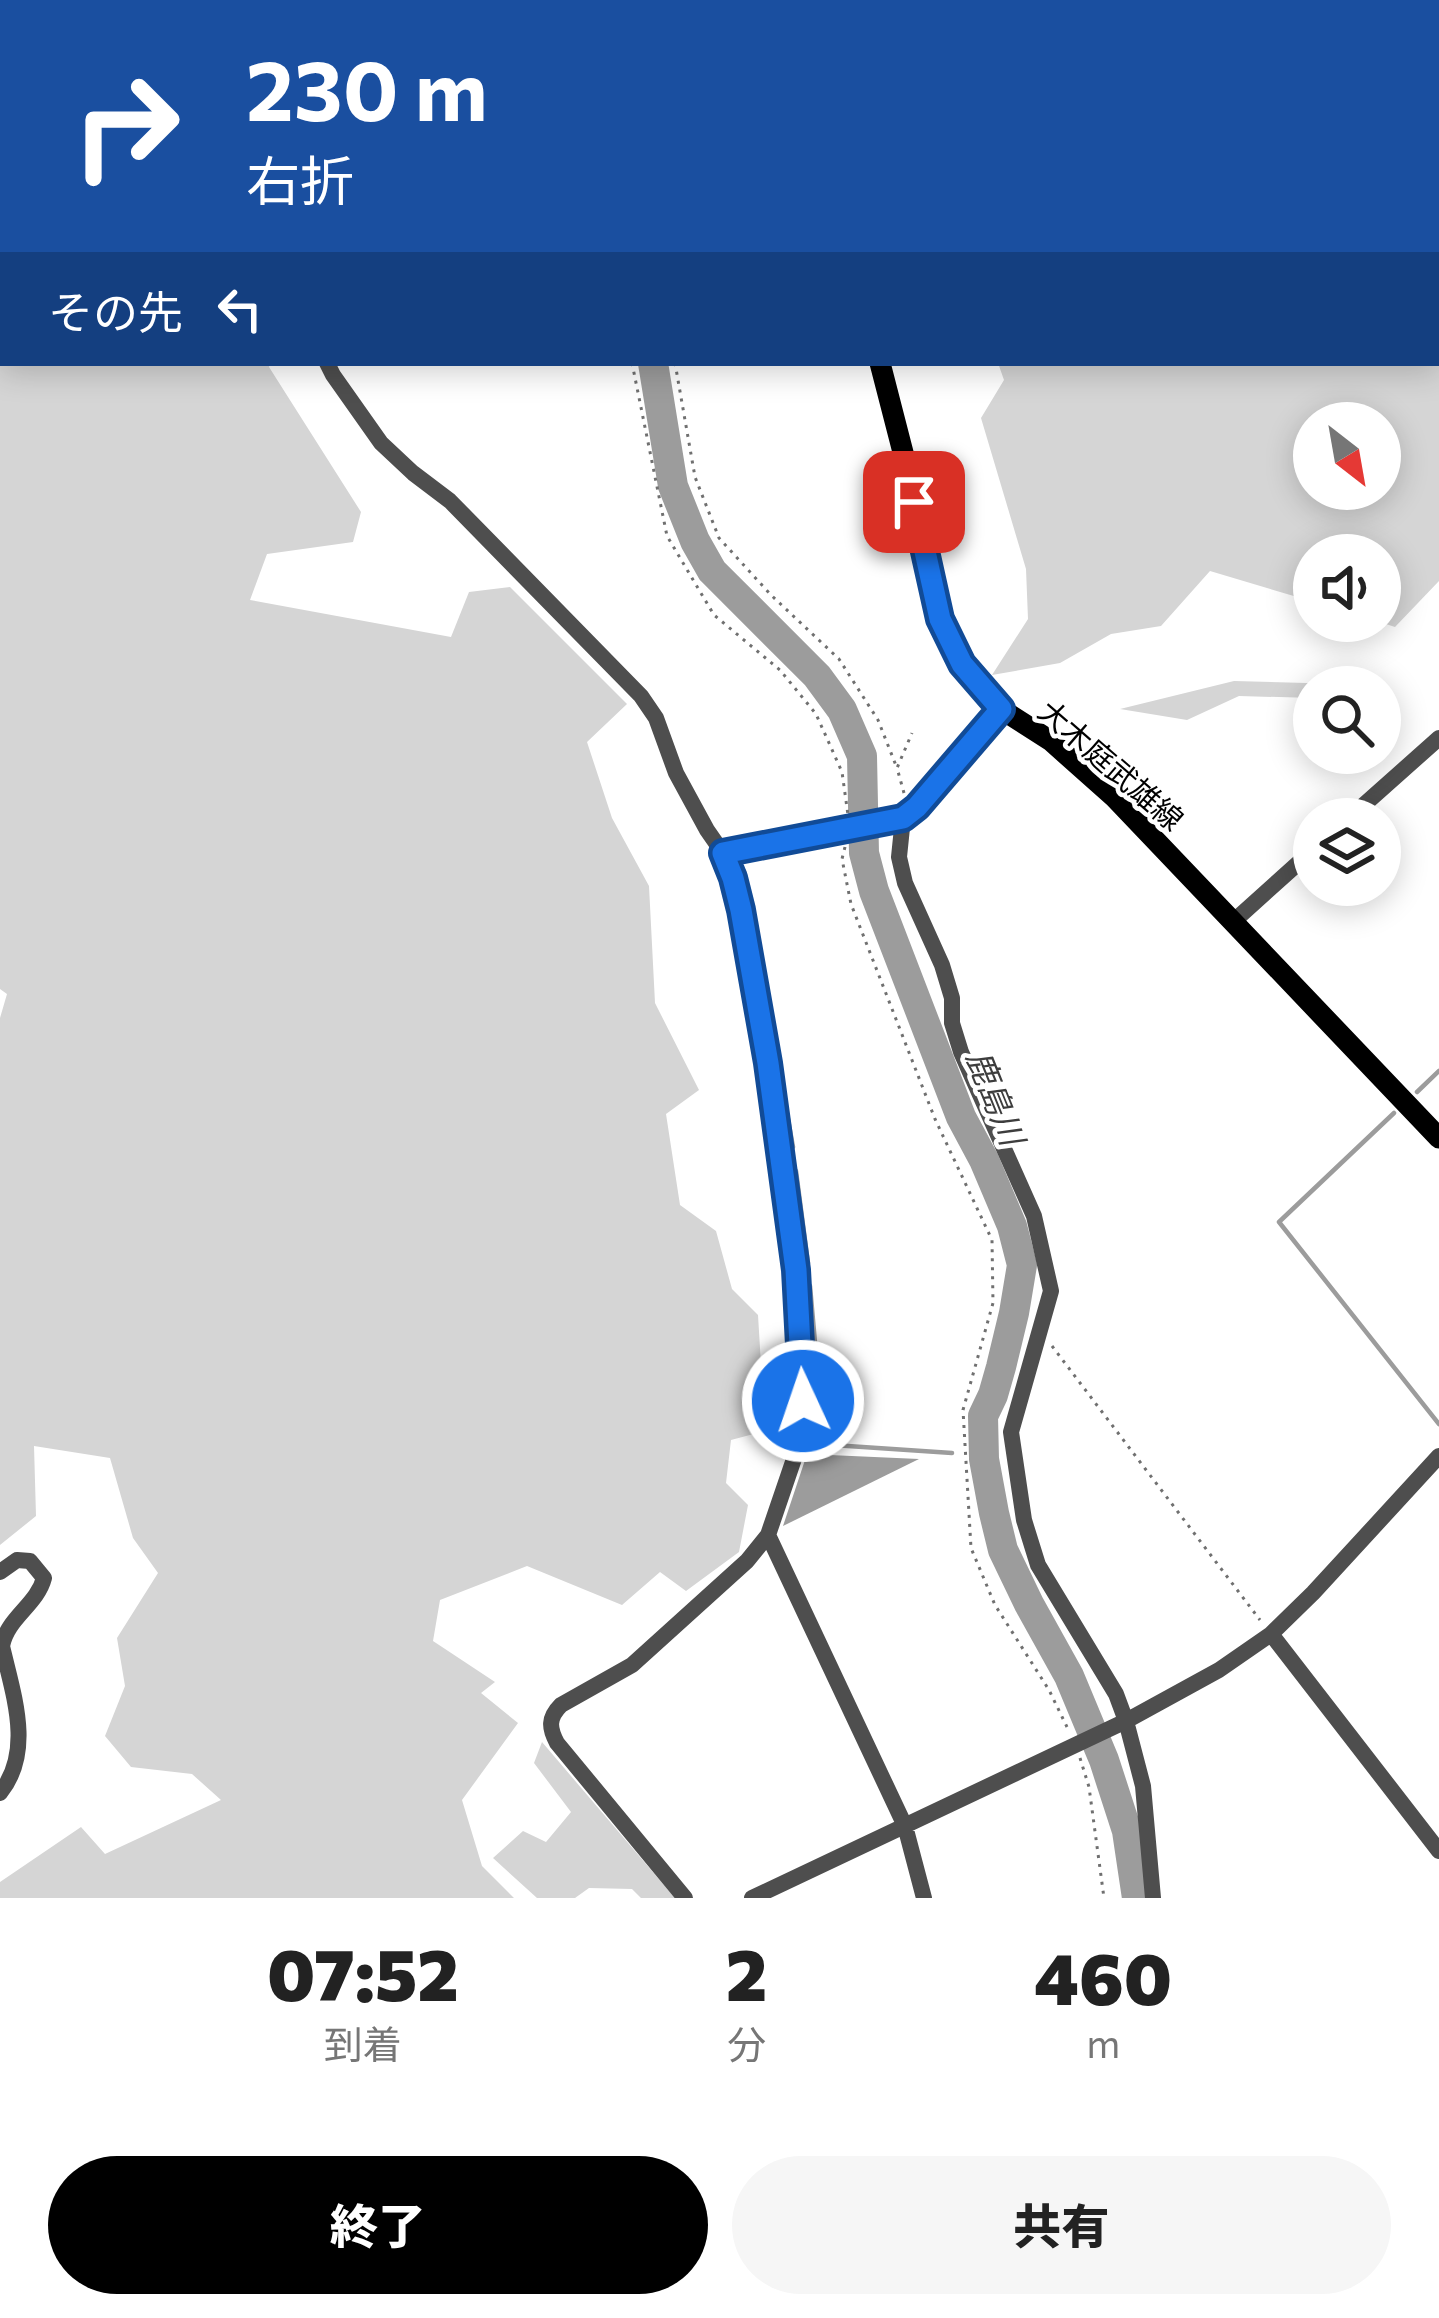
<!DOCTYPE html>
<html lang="ja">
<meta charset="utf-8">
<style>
:root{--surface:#fff;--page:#f6f6f6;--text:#222;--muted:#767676;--accent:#000}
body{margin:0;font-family:Commissioner,"Noto Sans JP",sans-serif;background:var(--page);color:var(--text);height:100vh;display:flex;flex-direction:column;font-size:45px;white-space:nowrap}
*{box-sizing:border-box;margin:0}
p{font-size:39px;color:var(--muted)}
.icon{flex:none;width:66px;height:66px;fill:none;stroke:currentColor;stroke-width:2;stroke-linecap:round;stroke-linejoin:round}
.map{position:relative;height:1898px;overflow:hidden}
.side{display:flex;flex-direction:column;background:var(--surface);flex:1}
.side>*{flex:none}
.guide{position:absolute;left:0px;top:0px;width:1440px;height:366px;box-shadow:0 6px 30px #0003;background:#1a4fa0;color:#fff;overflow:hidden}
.needle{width:78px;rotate:149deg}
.controls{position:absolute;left:1293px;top:402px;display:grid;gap:24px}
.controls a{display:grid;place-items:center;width:108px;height:108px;border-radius:50%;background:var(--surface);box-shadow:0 6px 30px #0003;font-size:60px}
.pin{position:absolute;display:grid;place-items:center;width:102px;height:102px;color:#fff;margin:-51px;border-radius:24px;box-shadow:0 6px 18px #0006}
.me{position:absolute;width:132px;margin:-66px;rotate:357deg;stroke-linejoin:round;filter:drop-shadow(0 0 9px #0008)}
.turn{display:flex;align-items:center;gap:42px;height:252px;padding:0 48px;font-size:54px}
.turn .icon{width:156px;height:156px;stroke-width:2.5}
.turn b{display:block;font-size:84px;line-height:102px}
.then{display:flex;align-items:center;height:114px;padding:0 48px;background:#0003;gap:24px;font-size:45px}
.eta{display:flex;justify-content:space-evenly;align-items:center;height:204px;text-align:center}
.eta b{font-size:72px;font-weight:800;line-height:84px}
.button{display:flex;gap:24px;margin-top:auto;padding:24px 48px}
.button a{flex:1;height:138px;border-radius:72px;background:var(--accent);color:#fff;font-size:48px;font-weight:800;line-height:138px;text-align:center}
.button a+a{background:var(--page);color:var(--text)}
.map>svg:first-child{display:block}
.green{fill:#d5d5d5;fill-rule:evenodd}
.water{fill:#9c9c9c}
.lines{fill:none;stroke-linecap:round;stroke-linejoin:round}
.stream{stroke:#9c9c9c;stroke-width:4.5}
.river{stroke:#9c9c9c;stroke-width:30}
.path{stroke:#707070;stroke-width:3;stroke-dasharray:3 6;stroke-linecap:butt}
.minor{stroke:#4e4e4e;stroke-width:16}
.major{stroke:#000;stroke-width:21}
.route-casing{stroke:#114b97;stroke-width:30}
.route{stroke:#1a73e8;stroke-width:21}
.labels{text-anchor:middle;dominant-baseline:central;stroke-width:9;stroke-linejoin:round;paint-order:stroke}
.street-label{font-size:30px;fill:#000;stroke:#fff}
.water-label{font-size:33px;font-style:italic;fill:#3d3d3d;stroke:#fff}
</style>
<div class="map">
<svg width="1439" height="1898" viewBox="0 0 1439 1898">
<rect width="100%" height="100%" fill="#fff"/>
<!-- green -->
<path class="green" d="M724 0H1439V581L1395 627 1377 621H1380V555H1314V602L1210 571 1161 626 1111 634 1060 663 992 675 1028 619 1026 569 981 418 1004 380 998 363H1437V3H726ZM1380 423V489H1314V423Z
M3 25V363H270L269 367 361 512 353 542 267 554 250 600 451 637 469 592 510 587 627 704 587 742 612 818 649 886 655 1003 699 1090 666 1114 680 1205 716 1231 732 1289 758 1315 765 1431 731 1440 726 1483 748 1505 739 1552 686 1591 660 1572 622 1605 527 1566 440 1600 433 1641 495 1682 481 1693 518 1723 462 1800 482 1866 514 1898H0V1882L81 1827 105 1854 221 1800 192 1774 131 1767 105 1736 125 1686 117 1638 158 1573 133 1538 110 1458 34 1446 36 1516 0 1545V1018L7 994 0 989V26Z
M1234 681 1343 684 1350 687H1314V698L1239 696 1187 720 1120 709Z
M542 1742 675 1898H641L632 1889 589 1888 575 1898H537L493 1858 523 1831 546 1842 571 1812 534 1763Z"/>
<!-- water -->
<path class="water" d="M807 1454 919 1459 783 1526Z"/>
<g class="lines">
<!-- stream -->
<path class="stream" d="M744 871 765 988
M769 1014 793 1147
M1417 1092 1439 1071
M1394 1113 1279 1222 1439 1424
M796 1171 808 1263
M810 1286 820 1399 813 1434 818 1444 952 1453
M973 1455 984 1459"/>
<!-- river -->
<path class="river" d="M470 0 473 3
M653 363 673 486 695 541 712 571 817 676 842 710 862 756 864 853 874 891 961 1117 984 1160 1012 1226 1022 1265 1014 1313 1001 1367 993 1395 983 1416 984 1459 994 1513 1003 1550 1029 1604 1069 1676 1104 1760 1127 1831 1137 1898"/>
<!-- path -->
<path class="path" d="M442 0 445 3
M497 0 500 3
M632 363 667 536 714 615 780 670 816 714 842 772 848 815
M675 363 695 477 719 538 771 595 839 659 878 720 897 768
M904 793 897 768 912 733
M845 847 842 859 851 904 935 1119 992 1240 993 1303 963 1410 971 1548 995 1605 1049 1690 1067 1727
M1052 1346 1260 1620
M1080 1758 1089 1787 1104 1898"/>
<!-- minor -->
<path class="minor" d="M64 0 67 3
M327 363 333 375 381 443 413 473 450 501 641 696 656 718 676 773 707 830 723 853 733 878 741 910 768 1063 797 1270 803 1401 797 1450 768 1535 747 1561 632 1665 561 1705C548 1718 549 1728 557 1743L685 1898
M903 818 899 857 905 883 942 965 952 998V1023L961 1052 1034 1216 1051 1291 1011 1432 1024 1520 1038 1565 1116 1694 1126 1721 1143 1786 1153 1898
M1348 819 1439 738
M723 853 903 818 917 807 1001 709
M1234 921 1314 849
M768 1535 905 1826 924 1898
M0 1572 17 1560 30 1561 44 1578C37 1605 7 1618 2 1646 13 1694 34 1751 0 1793
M1271 1634 1439 1851
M752 1898 1126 1721 1219 1670 1271 1634 1313 1593 1439 1456"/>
<!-- major -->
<path class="major" d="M640 0 642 3
M880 363 906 464 940 619 961 665 1001 709 1051 741 1115 798 1439 1138"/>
</g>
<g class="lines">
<!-- route casing -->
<g class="route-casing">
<path id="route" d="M803 1401 796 1270 768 1063 741 910 733 878 723 853 903 818 917 807 1001 709 962 664 940 619 914 502"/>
</g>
<!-- route -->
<use href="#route" class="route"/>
</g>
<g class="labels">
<!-- street labels -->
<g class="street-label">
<text transform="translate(1112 764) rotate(41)">大木庭武雄線</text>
</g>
<!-- water labels -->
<g class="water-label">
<text transform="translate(997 1097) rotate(68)">鹿島川</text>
</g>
</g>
</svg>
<div class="controls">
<a><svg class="needle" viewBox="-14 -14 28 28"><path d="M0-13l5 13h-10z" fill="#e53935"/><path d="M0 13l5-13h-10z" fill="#767676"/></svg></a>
<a><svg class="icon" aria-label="sound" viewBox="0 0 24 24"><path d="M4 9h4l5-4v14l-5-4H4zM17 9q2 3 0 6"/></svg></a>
<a><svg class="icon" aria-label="search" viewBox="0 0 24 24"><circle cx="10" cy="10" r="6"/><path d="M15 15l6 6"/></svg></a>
<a><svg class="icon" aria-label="layers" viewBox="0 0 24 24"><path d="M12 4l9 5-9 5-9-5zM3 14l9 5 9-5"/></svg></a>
</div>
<div class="pin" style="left:914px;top:502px;background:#d93025"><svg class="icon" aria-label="arrive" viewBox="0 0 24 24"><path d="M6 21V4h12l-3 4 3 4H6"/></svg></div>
<svg class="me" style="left:803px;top:1401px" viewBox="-20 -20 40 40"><circle r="17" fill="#1a73e8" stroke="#fff" stroke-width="3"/><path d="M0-11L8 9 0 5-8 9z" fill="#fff"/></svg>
<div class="guide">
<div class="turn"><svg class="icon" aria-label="right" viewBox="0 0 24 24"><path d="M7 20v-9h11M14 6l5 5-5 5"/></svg><div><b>230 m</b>右折</div></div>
<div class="then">その先<svg class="icon" aria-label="left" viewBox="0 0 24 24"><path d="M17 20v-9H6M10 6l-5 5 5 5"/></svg></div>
</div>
</div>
<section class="side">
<div class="eta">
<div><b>07:52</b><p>到着</p></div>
<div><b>2</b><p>分</p></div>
<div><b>460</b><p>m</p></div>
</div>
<div class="button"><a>終了</a><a>共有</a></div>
</section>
